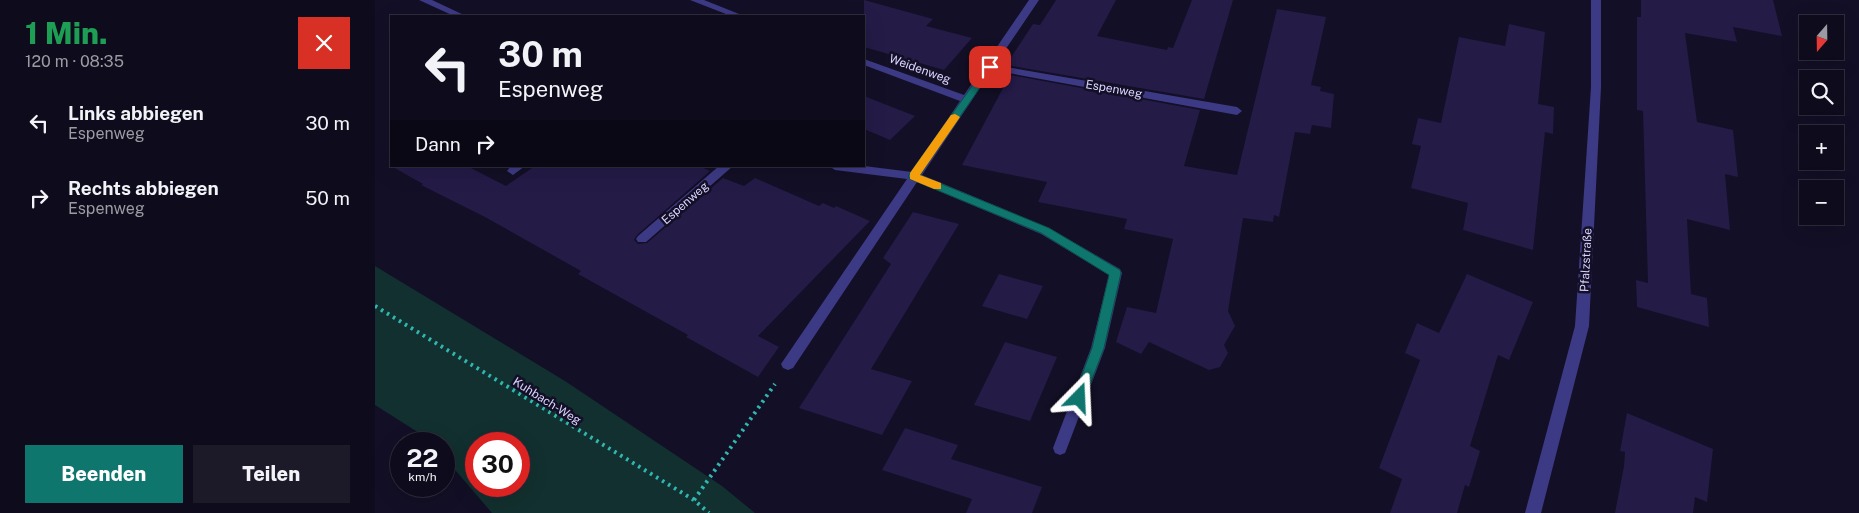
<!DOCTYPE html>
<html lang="de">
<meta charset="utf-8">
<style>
:root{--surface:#0e0b1c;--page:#1c1929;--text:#f1f3f6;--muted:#9b9ba3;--line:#2e2b3b;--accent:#0f766e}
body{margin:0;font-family:"Public Sans",sans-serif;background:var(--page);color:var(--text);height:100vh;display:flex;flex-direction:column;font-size:19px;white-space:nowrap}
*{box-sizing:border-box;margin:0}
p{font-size:16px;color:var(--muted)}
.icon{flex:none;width:28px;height:28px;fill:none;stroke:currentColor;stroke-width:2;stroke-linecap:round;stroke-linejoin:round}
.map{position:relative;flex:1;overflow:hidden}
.details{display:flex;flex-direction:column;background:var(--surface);width:375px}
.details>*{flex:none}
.banner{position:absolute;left:15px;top:15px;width:475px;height:152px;border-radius:0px;box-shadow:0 5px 20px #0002,0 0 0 1px var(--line);background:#0e0b1c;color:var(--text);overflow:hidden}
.needle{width:32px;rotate:200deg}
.buttons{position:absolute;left:1424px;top:15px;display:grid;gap:10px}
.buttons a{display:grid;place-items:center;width:45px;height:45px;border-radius:0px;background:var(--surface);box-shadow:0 5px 20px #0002,0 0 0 1px var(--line);font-size:25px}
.speed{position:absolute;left:15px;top:432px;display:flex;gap:10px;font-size:25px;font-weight:700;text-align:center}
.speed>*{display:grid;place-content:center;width:65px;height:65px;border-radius:50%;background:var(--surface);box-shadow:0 5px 20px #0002,0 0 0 1px var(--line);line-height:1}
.speed small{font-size:12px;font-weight:400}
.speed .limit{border:8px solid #d22;background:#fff;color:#111}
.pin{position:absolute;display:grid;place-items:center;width:42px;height:42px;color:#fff;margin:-21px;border-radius:10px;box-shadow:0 2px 8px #0006}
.me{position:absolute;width:55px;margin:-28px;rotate:21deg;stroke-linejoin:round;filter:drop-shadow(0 0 4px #0008)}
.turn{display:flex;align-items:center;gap:18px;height:105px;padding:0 25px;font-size:22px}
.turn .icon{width:65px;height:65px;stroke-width:2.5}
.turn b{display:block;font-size:35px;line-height:42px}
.then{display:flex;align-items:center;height:48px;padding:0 25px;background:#0003;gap:10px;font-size:19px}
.round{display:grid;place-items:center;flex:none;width:52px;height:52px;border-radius:0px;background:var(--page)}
.summary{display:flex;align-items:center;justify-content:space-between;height:85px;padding:0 25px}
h1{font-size:30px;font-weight:800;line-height:38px;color:#1e9e55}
.button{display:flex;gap:10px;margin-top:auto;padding:10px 25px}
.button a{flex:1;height:58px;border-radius:0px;background:var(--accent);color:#fff;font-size:20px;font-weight:800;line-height:58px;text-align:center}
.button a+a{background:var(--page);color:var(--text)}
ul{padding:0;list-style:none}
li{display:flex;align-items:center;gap:15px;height:75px;padding:0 25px}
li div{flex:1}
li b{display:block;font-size:19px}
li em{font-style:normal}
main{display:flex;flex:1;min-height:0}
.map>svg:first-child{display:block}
.green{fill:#12302f;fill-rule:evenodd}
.building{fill:#241b47}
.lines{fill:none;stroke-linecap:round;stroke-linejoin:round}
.path{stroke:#2fb8b0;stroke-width:4;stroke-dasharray:2.5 4.5;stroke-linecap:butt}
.minor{fill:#3d3a85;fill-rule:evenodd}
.route{fill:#0f766e;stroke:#0a4d48}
.slow{fill:#f59e0b}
.labels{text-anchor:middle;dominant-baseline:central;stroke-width:5;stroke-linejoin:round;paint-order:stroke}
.street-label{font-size:12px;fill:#d9d4ff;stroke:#130f26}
</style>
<main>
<section class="details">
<div class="summary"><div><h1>1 Min.</h1><p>120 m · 08:35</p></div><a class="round" style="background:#d93025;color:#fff"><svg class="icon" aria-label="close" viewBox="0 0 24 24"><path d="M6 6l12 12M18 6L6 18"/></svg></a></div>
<ul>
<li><svg class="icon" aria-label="left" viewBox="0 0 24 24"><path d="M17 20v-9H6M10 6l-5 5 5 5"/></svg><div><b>Links abbiegen</b><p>Espenweg</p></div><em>30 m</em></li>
<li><svg class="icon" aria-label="right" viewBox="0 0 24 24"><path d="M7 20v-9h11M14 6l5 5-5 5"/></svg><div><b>Rechts abbiegen</b><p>Espenweg</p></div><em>50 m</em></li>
</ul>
<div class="button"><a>Beenden</a><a>Teilen</a></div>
</section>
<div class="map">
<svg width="1484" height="513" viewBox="0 0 1484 513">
<rect width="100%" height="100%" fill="#130f26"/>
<!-- green -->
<path class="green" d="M0 266 190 381 347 486 380 513H117L69 457V444H57L52 438 0 405ZM101 444H144V486H101Z"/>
<!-- building -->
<path class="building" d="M489 0 558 19 551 26 597 38 569 70 489 47Z
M681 0H741L722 36 792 50 793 47 798 48 817 0H858L829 99 631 65 658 24 665 25Z
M1266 0H1398L1407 36 1358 27 1362 42 1310 33 1322 122 1358 130 1363 177 1350 174 1355 230 1312 219 1316 294 1332 298 1334 327 1262 307 1261 280 1273 283 1268 111 1262 110V17H1266Z
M902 9 951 17 936 85 946 87 945 91 959 94 956 128 937 125 935 134 920 132 904 217 899 215 898 222 868 218 853 311 860 326 849 345 853 353 845 367 834 370 774 342 766 354 741 342 752 307 781 313 798 239 749 229 752 219 663 202 672 182 587 165 635 75 825 110 809 166 862 175Z
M1134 24 1170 32 1163 104 1179 107 1178 134 1170 132 1158 250 1088 230 1093 203 1036 188 1046 146 1037 144 1043 118 1066 123 1084 37 1130 46Z
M489 96 540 116 515 140 489 129Z
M16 166H92L131 186 160 166H324L335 171 262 235 259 240 263 244 272 243 348 178 369 186 380 178 444 206 448 203 459 208 461 206 495 221 383 336 404 347 383 377 311 337 313 335 203 274 206 271 110 217 46 185 48 184Z
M538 212 584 224 496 369 537 381 507 435 424 408 516 264 508 258Z
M624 274 668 286 652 319 607 306Z
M1092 274 1158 302 1134 360 1123 355 1095 446 1105 451 1094 487 1090 485 1082 513H1015L1027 479 1004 468 1045 360 1030 353 1042 323 1064 333Z
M630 342 682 357 655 421 599 405Z
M1252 413 1338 449 1332 502 1320 497 1318 513H1240L1249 466 1250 452 1245 451Z
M530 428 583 445 576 459 667 487 657 513H591L597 499 507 470Z"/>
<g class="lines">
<!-- path -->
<path class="path" d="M0 306 319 500 334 513
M319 500 400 384"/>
<!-- minor -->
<path class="minor" d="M44 0H57L91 16H79Z
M315 0H329L369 16H356Z
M654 0H664L620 65 862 107 867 111 862 115 617 70 547 175 674 228 745 269 747 273 730 348 692 448 690 453 685 455 680 453 678 448 716 348 734 275 666 234 542 182 418 368 413 370 408 368 406 364 532 179 460 170 454 166H489L537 172 585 101 489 65V59L589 95Z
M1216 0H1226V87L1214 326 1166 513H1150L1200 326 1216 87Z
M136 166H150L138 175 132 171Z
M344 166H358L271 242H263L261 239 263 236Z"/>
</g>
<!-- route -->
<path class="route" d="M612 65 619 67 545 175 674 228 745 270 746 273 729 348 710 398 709 402 704 404 699 402 698 398 717 348 734 275 666 233 535 179 533 176Z"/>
<!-- slow -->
<path class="slow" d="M580 114 585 117 545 175 566 183V189H559L535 179V173L576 115Z"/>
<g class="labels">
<!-- street labels -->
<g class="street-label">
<text transform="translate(545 69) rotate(20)">Weidenweg</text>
<text transform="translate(739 89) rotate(10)">Espenweg</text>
<text transform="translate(310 203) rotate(-41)">Espenweg</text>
<text transform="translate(1211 260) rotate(-87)">Pfalzstraße</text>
<text transform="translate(172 401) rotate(32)">Kuhbach-Weg</text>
</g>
</g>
</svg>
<div class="buttons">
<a><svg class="needle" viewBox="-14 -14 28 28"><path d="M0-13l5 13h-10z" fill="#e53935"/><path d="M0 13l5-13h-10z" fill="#9b9ba3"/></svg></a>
<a><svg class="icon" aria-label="search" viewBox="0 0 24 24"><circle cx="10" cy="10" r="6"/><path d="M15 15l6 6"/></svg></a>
<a>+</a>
<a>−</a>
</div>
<div class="speed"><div>22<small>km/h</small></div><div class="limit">30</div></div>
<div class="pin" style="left:615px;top:67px;background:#d93025"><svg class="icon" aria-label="arrive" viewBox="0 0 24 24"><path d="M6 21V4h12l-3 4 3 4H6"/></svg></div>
<svg class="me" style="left:704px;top:398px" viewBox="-20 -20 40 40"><path d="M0-17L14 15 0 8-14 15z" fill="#0f766e" stroke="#fff" stroke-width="4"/></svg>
<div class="banner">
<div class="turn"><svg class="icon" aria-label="left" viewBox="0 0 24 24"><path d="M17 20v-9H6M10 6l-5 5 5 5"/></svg><div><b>30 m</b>Espenweg</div></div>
<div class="then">Dann<svg class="icon" aria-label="right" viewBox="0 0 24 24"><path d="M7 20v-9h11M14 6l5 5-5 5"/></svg></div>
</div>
</div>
</main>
